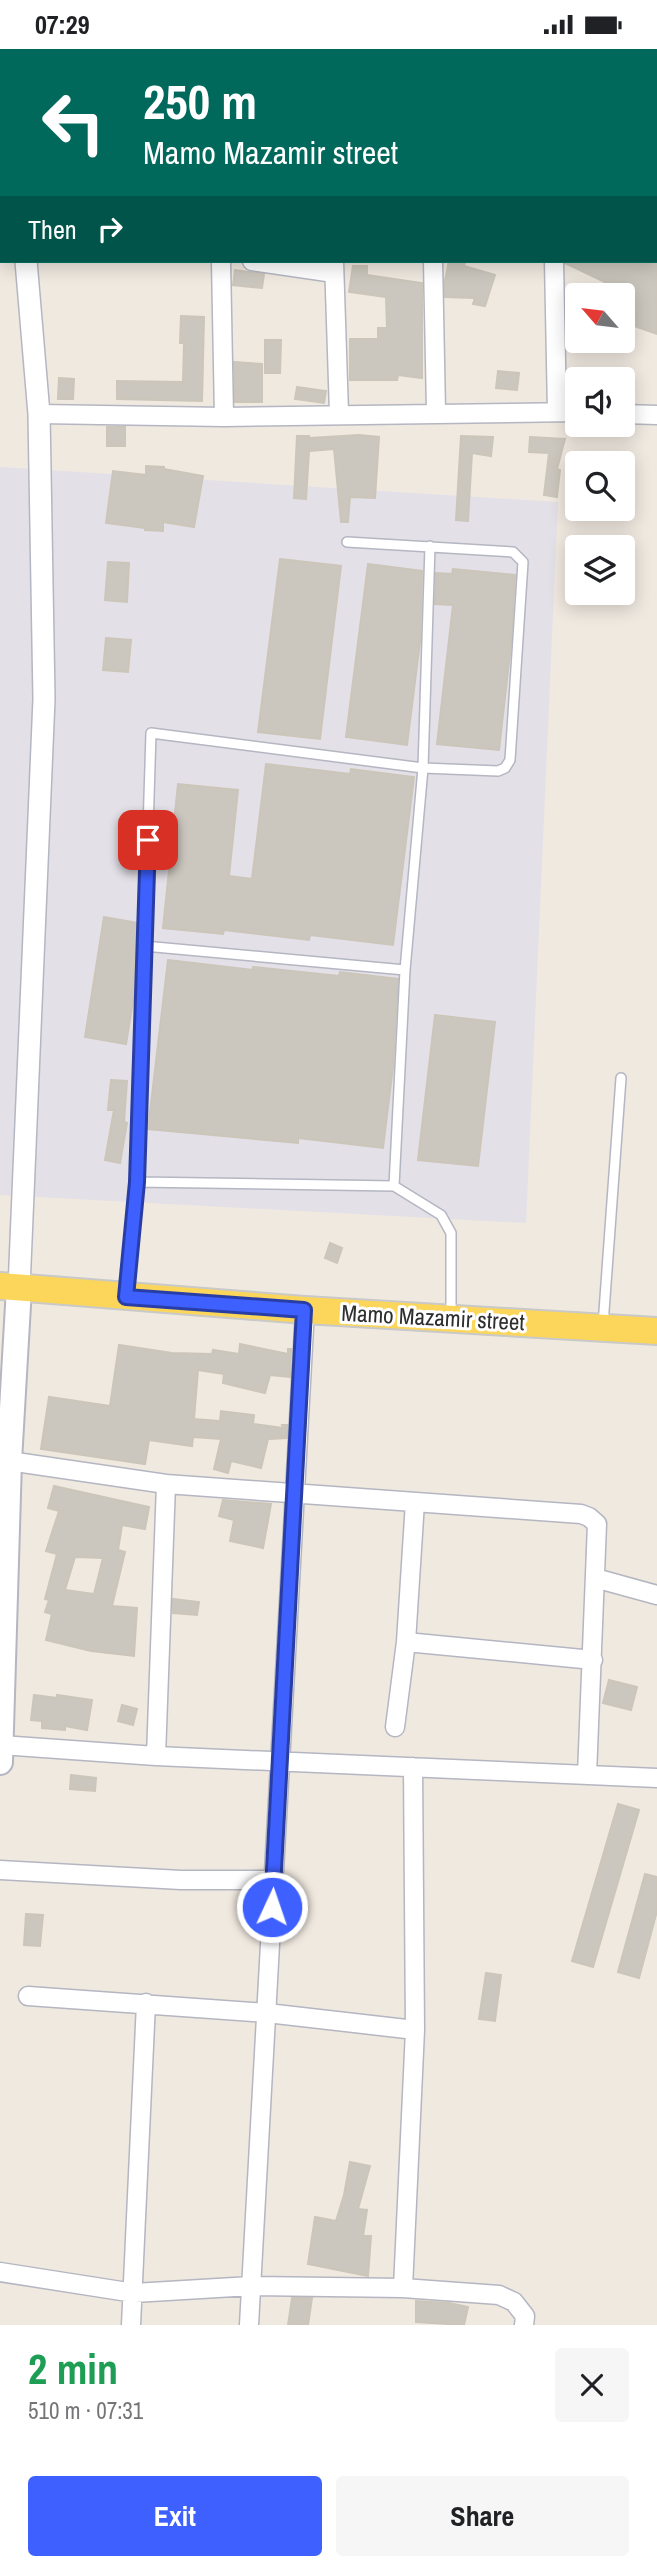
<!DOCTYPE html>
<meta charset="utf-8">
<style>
:root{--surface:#fff;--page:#f6f6f6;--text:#202124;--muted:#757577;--accent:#3e60ff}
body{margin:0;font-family:"Archivo Narrow",sans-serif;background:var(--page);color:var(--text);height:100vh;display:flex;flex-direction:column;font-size:26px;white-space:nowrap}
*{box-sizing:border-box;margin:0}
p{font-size:23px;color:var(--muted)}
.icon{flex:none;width:38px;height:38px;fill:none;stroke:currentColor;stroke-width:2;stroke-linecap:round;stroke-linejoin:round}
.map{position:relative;height:2276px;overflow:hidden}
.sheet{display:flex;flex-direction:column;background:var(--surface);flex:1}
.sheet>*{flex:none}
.guide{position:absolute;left:0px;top:0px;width:658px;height:214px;box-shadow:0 4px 18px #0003;background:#00695c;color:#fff;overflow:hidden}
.needle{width:46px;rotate:298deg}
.tools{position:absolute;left:565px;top:234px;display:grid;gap:14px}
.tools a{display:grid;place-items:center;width:70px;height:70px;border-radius:7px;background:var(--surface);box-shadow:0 4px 18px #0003;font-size:35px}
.pin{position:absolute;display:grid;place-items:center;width:60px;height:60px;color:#fff;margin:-30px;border-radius:14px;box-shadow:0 4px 10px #0006}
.me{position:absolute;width:77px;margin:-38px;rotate:3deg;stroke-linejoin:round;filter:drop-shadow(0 0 5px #0008)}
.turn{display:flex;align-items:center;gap:24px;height:147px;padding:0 28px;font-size:32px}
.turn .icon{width:91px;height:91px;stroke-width:2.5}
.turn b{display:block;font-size:49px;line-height:60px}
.then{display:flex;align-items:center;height:66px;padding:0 28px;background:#0003;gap:14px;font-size:26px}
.round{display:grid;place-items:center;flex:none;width:74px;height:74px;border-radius:7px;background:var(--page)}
.summary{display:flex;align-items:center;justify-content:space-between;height:119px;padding:0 28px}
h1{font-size:42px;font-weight:700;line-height:52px;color:#1e9e55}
.button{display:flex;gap:14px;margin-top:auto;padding:14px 28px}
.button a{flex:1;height:80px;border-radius:7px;background:var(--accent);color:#fff;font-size:28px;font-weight:700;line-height:80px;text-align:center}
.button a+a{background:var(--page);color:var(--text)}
.status{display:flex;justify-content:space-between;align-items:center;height:49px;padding:0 35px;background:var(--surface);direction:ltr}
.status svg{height:19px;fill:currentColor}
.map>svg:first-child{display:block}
.industrial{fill:#e3e0e8}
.building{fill:#cbc7be;stroke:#ccc5b9;stroke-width:2;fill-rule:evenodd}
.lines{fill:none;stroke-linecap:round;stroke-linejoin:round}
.service-casing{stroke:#b4b6c2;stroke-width:12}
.minor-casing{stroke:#b4b6c2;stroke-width:21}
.tertiary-casing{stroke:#b4b6c2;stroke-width:24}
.secondary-casing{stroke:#b4b6c2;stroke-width:28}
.primary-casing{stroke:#c9c9c9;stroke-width:30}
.service{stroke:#fff;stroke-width:9}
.minor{stroke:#fff;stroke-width:18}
.tertiary{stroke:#fff;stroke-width:21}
.secondary{stroke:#fff;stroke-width:24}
.primary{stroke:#fbd65a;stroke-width:26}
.route-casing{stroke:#283ea6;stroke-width:18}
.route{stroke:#3e60ff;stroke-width:12}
.labels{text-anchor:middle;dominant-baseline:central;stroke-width:6;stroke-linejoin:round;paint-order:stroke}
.street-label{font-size:23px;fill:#2e2e2e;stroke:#fff}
</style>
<div class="status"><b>07:29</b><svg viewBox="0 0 49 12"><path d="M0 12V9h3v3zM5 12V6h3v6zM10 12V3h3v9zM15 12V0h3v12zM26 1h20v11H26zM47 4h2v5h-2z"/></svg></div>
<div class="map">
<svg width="657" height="2276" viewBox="0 0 657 2276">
<rect width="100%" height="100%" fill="#f0e9e0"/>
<!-- industrial -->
<path class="industrial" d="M0 418 558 453 526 1174 0 1146Z"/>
<!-- building -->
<path class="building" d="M449 212H465L464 217 495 226 485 257 473 255 475 249 445 248V231Z
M565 212H657V285L623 273V247H615L603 241 607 234 565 214Z
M353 217H367V226L422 234V329L398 326 397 331H350V290H378V279H387L386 248 349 243Z
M235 221 264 225 262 239 233 236Z
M181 267 204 268 202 352 117 350V332L183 333 184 294H180Z
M265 291H281L280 324H265Z
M234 313 262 315V353H235Z
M498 322 519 324 517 341 496 339Z
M59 329 74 330 73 350H58Z
M297 338 326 342 324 354 295 350Z
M107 378H125V397H107Z
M359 386 379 388 375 449 350 448 348 473H341L334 400 309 402 306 450 294 449 297 387H309V389Z
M461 387 493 388 491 407 472 404 468 472 456 471Z
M530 388 565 390 557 420 560 421 557 448 544 446 549 404 529 403Z
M146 417 164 418V420L203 427 194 478 163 473V482L145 481V479L106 474 113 422 146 426Z
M280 510 341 517 320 690 258 683Z
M108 513 129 514 127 553 105 551Z
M368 515 422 522 420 593 407 696 346 688Z
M453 520 515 526 511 595 499 701 437 695 453 556 435 555 436 524 452 525Z
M106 589 131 591 128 623 103 621Z
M266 715 350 725 351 720 414 728 393 896 310 886 309 891 224 881 223 885 163 879 178 735 238 741 229 827 252 830Z
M104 868 138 874 136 934 126 995 85 988Z
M168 911 253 921V918L339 927 340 923 398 930 393 1018 383 1099 298 1089V1094L148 1080Z
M435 966 495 973 478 1117 418 1111Z
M111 1031 127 1032 124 1073 127 1074 120 1114 105 1111 114 1061H108Z
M330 1194 342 1199 337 1214 325 1209Z
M240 1295 288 1305V1300H291L290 1328 270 1326 265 1344 223 1334 224 1325 198 1321 194 1370 220 1372 221 1362 254 1366 253 1375 283 1379 282 1376H287V1389L268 1390 261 1419 231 1412 228 1424 214 1420 221 1390 193 1388 192 1397 149 1391 145 1415 41 1400 49 1348 110 1357 119 1296 172 1304 212 1305 213 1301 239 1305Z
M54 1437 149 1458 145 1480 122 1476 118 1501 125 1503 112 1557 137 1559 134 1607 91 1602 46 1591 52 1565 45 1563 49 1551 45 1550 57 1505 46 1502 59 1462 48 1459ZM75 1508 103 1509 94 1545 65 1541Z
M223 1451 271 1455 263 1499 230 1492 234 1471 219 1467Z
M173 1550 199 1553 197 1566 173 1564Z
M609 1631 637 1638 631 1661 603 1654Z
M34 1646 57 1649V1646L92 1651 87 1681 65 1677V1681L42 1679V1672L31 1671Z
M122 1656 137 1660 133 1676 118 1672Z
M71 1726 96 1729 95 1742 70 1740Z
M618 1755 639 1761 593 1918 572 1912Z
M645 1825 657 1828V1862L639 1929 618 1923Z
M26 1865 43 1866 40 1897 24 1896Z
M486 1924 501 1926 495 1972 479 1970Z
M350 2113 370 2117 358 2160 367 2161 363 2187H371L368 2227 308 2215 315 2168 336 2172 344 2146Z
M292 2249H312L308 2276H288Z
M416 2252 449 2254 468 2258 464 2276 416 2273Z"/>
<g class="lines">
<!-- service casing -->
<g class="service-casing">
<path id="service" d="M144 897 405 921
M137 1133 394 1137 441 1166 451 1184V1266
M394 1137 405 921 423 719 430 497
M127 1243 137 1133 151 684 423 719 498 722 505 719 510 711 523 513 513 503 347 493
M603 1276 621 1029"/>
</g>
<!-- minor casing -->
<g class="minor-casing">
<path id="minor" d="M211 0V2
M328 0V2
M429 0V2
M550 0V2
M656 118 657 119
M221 212 224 368
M252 212 334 224
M334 212 339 364
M433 212 436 363
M554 212 557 363
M39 365 224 368 578 363
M623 365 657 366
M9 1412 166 1435 581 1465 589 1468 597 1475 587 1726
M595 1529 657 1546
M406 1593 593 1611
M395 1678 406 1593 415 1453
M1 1696 156 1707 657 1729
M156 1707 166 1435
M0 1821 181 1831H274
M28 1947 267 1964 415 1981
M0 2223 134 2244 251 2237 403 2239 499 2246 514 2253 525 2267 524 2276
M403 2239 415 1981 413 1718
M131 2276 146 1954
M249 2276 305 1261"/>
</g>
<!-- tertiary casing -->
<g class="tertiary-casing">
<path id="tertiary" d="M15 0V2
M19 1239 44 650 39 365 26 212"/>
</g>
<!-- secondary casing -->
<g class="secondary-casing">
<path id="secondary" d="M0 1713 9 1412 19 1239"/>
</g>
<!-- primary casing -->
<g class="primary-casing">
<path id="primary" d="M0 1237 305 1261 657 1282"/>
</g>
<!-- service -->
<use href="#service" class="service"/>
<!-- minor -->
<use href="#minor" class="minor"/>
<!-- tertiary -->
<use href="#tertiary" class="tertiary"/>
<!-- secondary -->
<use href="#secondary" class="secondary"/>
<!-- primary -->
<use href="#primary" class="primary"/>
</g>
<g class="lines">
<!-- route casing -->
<g class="route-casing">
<path id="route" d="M148 791 137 1133 126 1248 304 1261 272 1858"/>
</g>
<!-- route -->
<use href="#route" class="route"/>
</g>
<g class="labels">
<!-- street labels -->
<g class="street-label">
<text transform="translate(433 1268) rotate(3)">Mamo Mazamir street</text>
</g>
</g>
</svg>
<div class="tools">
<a><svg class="needle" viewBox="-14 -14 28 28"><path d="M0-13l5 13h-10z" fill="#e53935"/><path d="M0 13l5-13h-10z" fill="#757577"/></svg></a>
<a><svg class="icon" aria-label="sound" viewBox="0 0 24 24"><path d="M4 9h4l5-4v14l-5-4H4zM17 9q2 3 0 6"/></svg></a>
<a><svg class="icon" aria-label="search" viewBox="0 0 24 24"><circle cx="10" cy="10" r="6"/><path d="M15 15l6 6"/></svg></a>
<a><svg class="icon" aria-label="layers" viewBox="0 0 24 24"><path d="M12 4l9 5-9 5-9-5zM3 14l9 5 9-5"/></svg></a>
</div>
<div class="pin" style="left:148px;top:791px;background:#d93025"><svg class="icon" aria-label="arrive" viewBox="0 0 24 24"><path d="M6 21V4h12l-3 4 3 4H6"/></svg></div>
<svg class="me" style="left:272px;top:1858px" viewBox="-20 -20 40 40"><circle r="17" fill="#3e60ff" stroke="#fff" stroke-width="3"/><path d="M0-11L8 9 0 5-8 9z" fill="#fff"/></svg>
<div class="guide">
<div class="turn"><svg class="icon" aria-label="left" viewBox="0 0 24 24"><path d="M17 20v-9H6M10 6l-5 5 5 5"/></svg><div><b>250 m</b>Mamo Mazamir street</div></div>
<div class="then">Then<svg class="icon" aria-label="right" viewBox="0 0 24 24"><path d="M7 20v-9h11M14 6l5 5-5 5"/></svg></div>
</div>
</div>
<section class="sheet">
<div class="summary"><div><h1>2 min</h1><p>510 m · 07:31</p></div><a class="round"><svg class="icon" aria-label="close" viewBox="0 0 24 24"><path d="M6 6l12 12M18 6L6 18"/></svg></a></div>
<div class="button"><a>Exit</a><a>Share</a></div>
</section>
